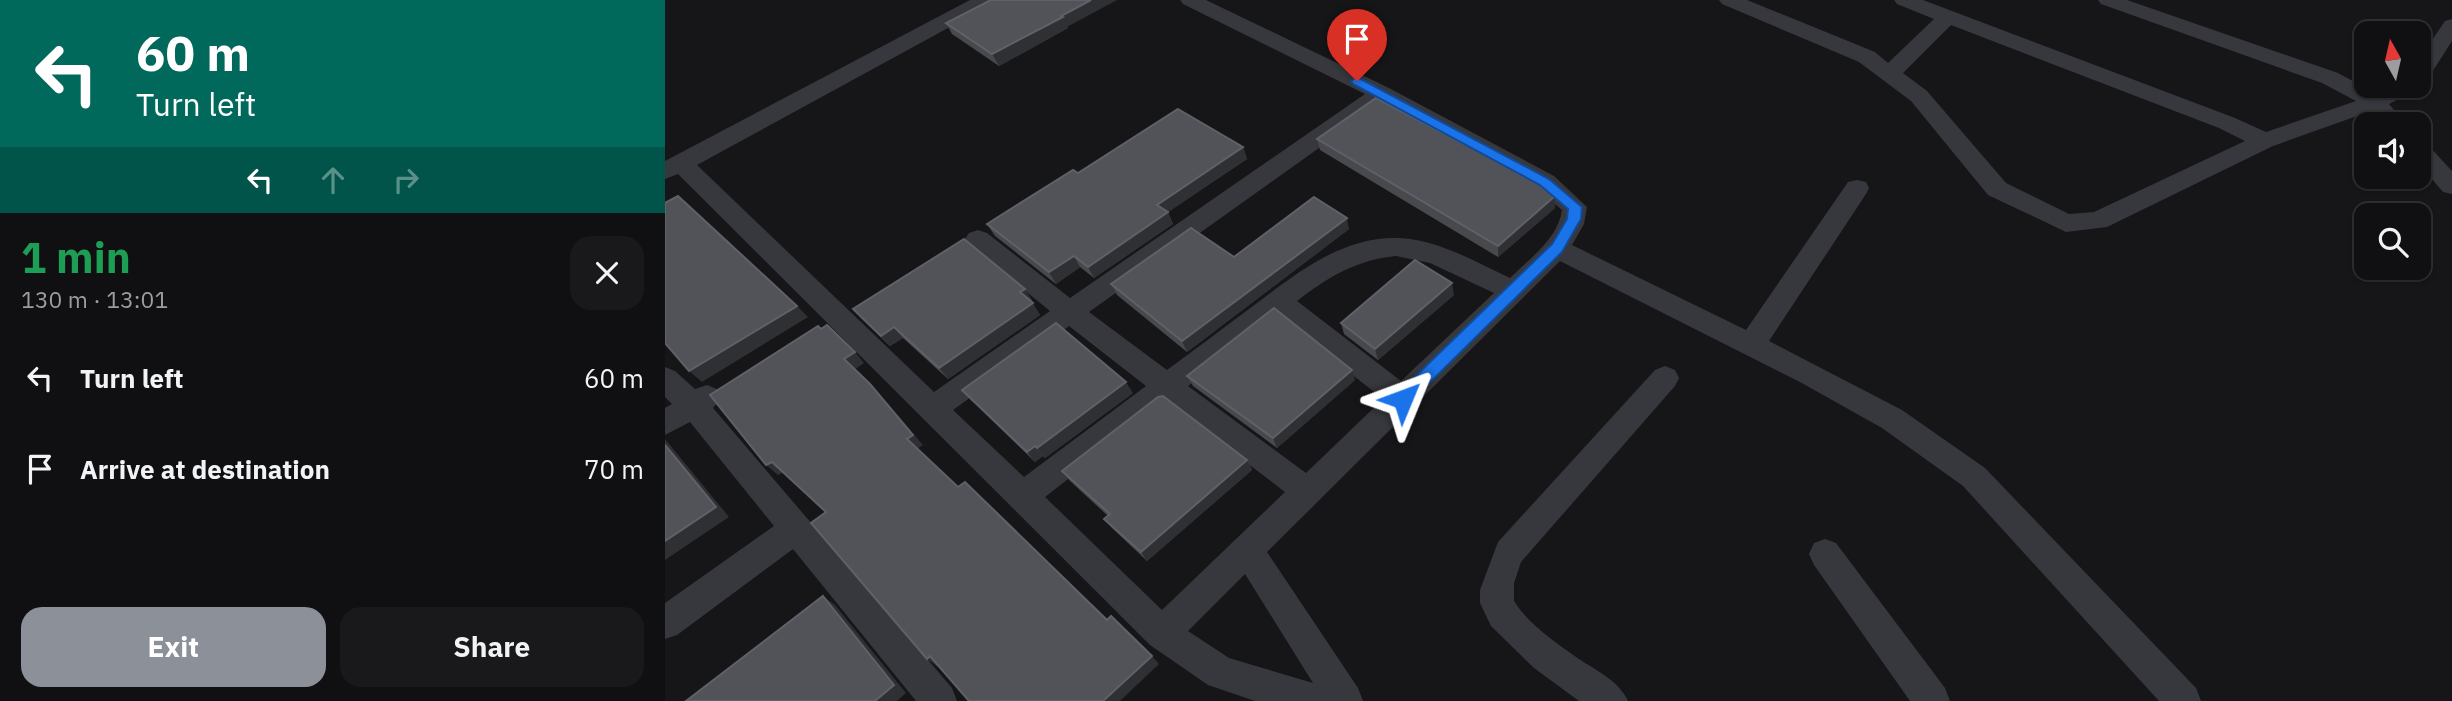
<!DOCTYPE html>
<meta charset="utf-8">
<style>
:root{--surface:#101012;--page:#19191b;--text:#f1f3f6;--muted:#9c9d9f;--line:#303032;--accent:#8c9099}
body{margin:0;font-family:"IBM Plex Sans",sans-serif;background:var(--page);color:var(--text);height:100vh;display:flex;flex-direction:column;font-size:26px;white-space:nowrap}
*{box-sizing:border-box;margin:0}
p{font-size:23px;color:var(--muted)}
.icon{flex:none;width:38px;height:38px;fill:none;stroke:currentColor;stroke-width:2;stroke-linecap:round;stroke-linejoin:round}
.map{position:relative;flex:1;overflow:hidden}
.sheet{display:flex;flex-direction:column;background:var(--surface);width:665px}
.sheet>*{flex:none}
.guide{background:#00695c;color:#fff;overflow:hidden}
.needle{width:46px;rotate:352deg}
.buttons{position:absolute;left:1689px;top:21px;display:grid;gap:14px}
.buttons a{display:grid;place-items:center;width:77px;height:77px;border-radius:14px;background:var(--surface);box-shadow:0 2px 5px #0004,0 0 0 2px var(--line);font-size:35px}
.pin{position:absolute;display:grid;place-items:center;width:60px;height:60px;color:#fff;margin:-72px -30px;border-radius:50% 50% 50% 0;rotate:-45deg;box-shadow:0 0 7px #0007}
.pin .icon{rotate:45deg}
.me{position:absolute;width:77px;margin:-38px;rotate:46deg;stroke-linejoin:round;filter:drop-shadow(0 0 5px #0008)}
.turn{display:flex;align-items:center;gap:24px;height:147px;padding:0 21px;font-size:32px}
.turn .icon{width:91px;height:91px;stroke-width:2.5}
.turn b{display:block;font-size:49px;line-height:60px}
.lanes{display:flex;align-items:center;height:66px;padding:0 21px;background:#0003;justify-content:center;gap:35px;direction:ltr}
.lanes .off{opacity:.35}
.round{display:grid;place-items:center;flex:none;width:74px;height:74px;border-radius:21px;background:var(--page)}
.head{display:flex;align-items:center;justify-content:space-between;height:119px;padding:0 21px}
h1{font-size:42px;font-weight:800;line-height:52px;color:#1e9e55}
.primary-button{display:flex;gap:14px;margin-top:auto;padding:14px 21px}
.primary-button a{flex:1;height:80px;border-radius:21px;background:var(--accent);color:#fff;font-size:28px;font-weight:800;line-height:80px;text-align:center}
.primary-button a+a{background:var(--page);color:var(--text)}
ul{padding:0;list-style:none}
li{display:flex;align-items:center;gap:21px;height:91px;padding:0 21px}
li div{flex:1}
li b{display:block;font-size:26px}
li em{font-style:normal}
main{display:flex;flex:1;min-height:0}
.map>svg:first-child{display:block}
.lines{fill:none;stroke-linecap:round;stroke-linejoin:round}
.minor{fill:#37383d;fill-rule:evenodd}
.wall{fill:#47494d}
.shaded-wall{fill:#2f3033}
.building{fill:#525359;stroke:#5f6168;stroke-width:2}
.route{fill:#1a73e8;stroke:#114b97;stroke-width:2}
</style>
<main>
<section class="sheet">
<div class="guide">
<div class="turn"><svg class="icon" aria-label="left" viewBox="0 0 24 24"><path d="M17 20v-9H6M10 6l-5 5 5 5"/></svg><div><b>60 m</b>Turn left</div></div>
<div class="lanes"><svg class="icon" aria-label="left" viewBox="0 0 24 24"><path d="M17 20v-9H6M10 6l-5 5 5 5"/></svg><svg class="icon off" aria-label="ahead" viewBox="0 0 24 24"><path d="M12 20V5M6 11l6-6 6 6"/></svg><svg class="icon off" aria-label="right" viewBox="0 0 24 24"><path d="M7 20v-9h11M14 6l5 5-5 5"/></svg></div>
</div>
<div class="head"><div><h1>1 min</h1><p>130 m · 13:01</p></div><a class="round"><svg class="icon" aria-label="close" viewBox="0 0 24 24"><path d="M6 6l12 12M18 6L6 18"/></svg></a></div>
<ul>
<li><svg class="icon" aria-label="left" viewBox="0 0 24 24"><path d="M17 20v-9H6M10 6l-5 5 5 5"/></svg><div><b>Turn left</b></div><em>60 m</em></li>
<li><svg class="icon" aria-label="arrive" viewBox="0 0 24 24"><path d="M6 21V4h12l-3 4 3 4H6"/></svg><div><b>Arrive at destination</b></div><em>70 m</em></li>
</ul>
<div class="primary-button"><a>Exit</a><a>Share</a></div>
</section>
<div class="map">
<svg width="1787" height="701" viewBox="0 0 1787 701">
<rect width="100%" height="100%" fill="#161618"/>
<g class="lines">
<!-- minor -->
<path class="minor" d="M305 0H330L327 4 32 165 269 392 385 311 304 245 300 239 304 233 313 230 322 233 405 298 700 94 518 4 515 0H541L724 88 889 176 922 207 919 224 907 245 1081 330 1183 182 1192 180 1201 182 1204 188 1201 194 1104 341 1237 410 1320 468 1531 688 1536 701H1494L1298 486 1217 428 1135 382 895 261 602 552 693 688 698 701H590L543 685 485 645 13 174 0 179V161ZM717 103 871 188 897 210C893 239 865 258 845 278 815 264 784 246 751 240 685 228 632 273 584 309 556 330 529 350 502 370L424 312ZM731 256 765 263 829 293 736 381 632 301C663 277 691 260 731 256ZM613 316 718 399 641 473 523 386ZM404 326 481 386 359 477 288 410ZM502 402 620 492 497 610 380 497ZM580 574 648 683 564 658 523 631Z
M1054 0H1082L1210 52 1223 63 1269 19 1232 4 1229 0H1258L1570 118 1601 132 1691 101 1657 83 1436 4 1433 0H1462L1673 73 1710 93 1724 86H1752L1749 91 1724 104 1741 124H1717L1706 111 1608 146 1442 227 1401 232 1323 195 1246 101 1194 62 1057 4ZM1286 25 1554 128 1580 141 1429 212 1404 214 1341 183 1262 91 1238 73Z
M1787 19V41L1762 80 1754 82V59L1780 21Z
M1754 142 1762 144 1787 171V194L1778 192 1754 164Z
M1000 366 1010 370 1014 378 1010 386 856 562 849 583V601C864 625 891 643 914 659 932 671 954 681 963 701H914L869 668 826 626 815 603V590L833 542 990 370Z
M0 367 10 371 30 389 42 385 52 389 57 397 48 408 287 688 292 701H251L128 549 12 635 0 639V603L109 526 25 422 0 435V408L7 404 0 397Z
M1160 539 1171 543 1280 688 1285 701H1245L1149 565 1144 554 1149 543Z"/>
</g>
<!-- wall -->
<path class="wall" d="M281 23 402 27 403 28 334 66 287 34Z
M652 139 890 208 833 257 655 150Z
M578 147 582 159 503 212 508 224 429 278 415 267 391 284 330 236 322 224 413 173Z
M684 229 522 352 452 295 446 284 569 257Z
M789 295 713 360 679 334 676 323Z
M367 300 365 301 375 315 283 379 238 338 225 346 198 320 188 309Z
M522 376 690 380 612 448 528 386Z
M297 390 468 393 380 458 378 456 370 462 306 400Z
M582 460 587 470 482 561 447 528 439 519 443 516 405 481 397 471Z"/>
<!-- shaded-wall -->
<path class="shaded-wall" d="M426 0H452L402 27 403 28 334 66 327 54Z
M578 147 582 159 497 216 492 205Z
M890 196V208L833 257V246Z
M503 212 508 224 429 278 423 267Z
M682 218 684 229 522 352 517 341Z
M409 256 415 267 391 284 384 272Z
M787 283 789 295 713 360 710 349Z
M360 289 367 300 362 303 355 292Z
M368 303 375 315 283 379 274 368Z
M132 306 143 317 37 382 24 371Z
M229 327 238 338 225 346 216 336Z
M190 352 199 363 189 370 179 359Z
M687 370 690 380 612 448 608 438Z
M461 382 468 393 380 458 372 448Z
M205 384 214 394 258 445 252 449 242 439Z
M0 439 64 517 0 560Z
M370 446 378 456 370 462 362 452Z
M582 460 587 470 482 561 476 552Z
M107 462 119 472 113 475 101 465Z
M158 596 170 605 241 693 232 701H210Z
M265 656 276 664 273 667 262 659Z
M487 656 494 664 455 701H438Z"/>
<!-- building -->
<path class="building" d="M326 0H426L396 16 398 17 327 54 281 23Z
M711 98 874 183 890 196 833 246 652 139Z
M513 109 578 147 492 205 503 212 423 267 409 256 384 272 322 224 408 170 413 173Z
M13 196 132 306 24 371 0 343V203Z
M649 197 682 218 517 341 446 284 526 228 569 257Z
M299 239 360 289 355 292 368 303 274 368 229 327 216 336 188 309Z
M750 260 787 283 710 349 676 323Z
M609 308 687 370 608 438 522 376Z
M391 323 461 382 372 448 370 446 362 452 297 390Z
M162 325 190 352 179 359 205 384 248 435 242 439 293 487 300 482 442 620 446 616 487 656 438 701H304L265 656 262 659 146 523 161 512 107 462 101 465 45 395 153 326 156 329Z
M498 396 582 460 476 552 439 519 445 514 397 471 493 397Z
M0 445 51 507 0 541Z
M158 596 229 685 210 701H21Z"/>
<!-- route -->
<path class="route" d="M692 77 884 179 917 207 916 219 897 252 743 404H732L729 399 732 394 887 244 902 219 903 209 875 185 688 84 686 81Z"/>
</svg>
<div class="buttons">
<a><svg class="needle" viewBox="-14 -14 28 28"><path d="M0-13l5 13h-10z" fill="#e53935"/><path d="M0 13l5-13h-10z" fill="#9c9d9f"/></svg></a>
<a><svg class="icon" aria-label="sound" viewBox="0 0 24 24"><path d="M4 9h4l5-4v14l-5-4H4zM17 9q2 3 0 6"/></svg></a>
<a><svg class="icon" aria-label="search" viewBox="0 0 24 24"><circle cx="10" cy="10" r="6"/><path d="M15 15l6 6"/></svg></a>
</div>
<div class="pin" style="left:692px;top:81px;background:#d93025"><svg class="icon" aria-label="arrive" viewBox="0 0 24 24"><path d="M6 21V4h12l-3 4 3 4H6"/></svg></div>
<svg class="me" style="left:738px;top:399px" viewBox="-20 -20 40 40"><path d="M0-17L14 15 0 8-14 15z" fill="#1a73e8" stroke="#fff" stroke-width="4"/></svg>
</div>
</main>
